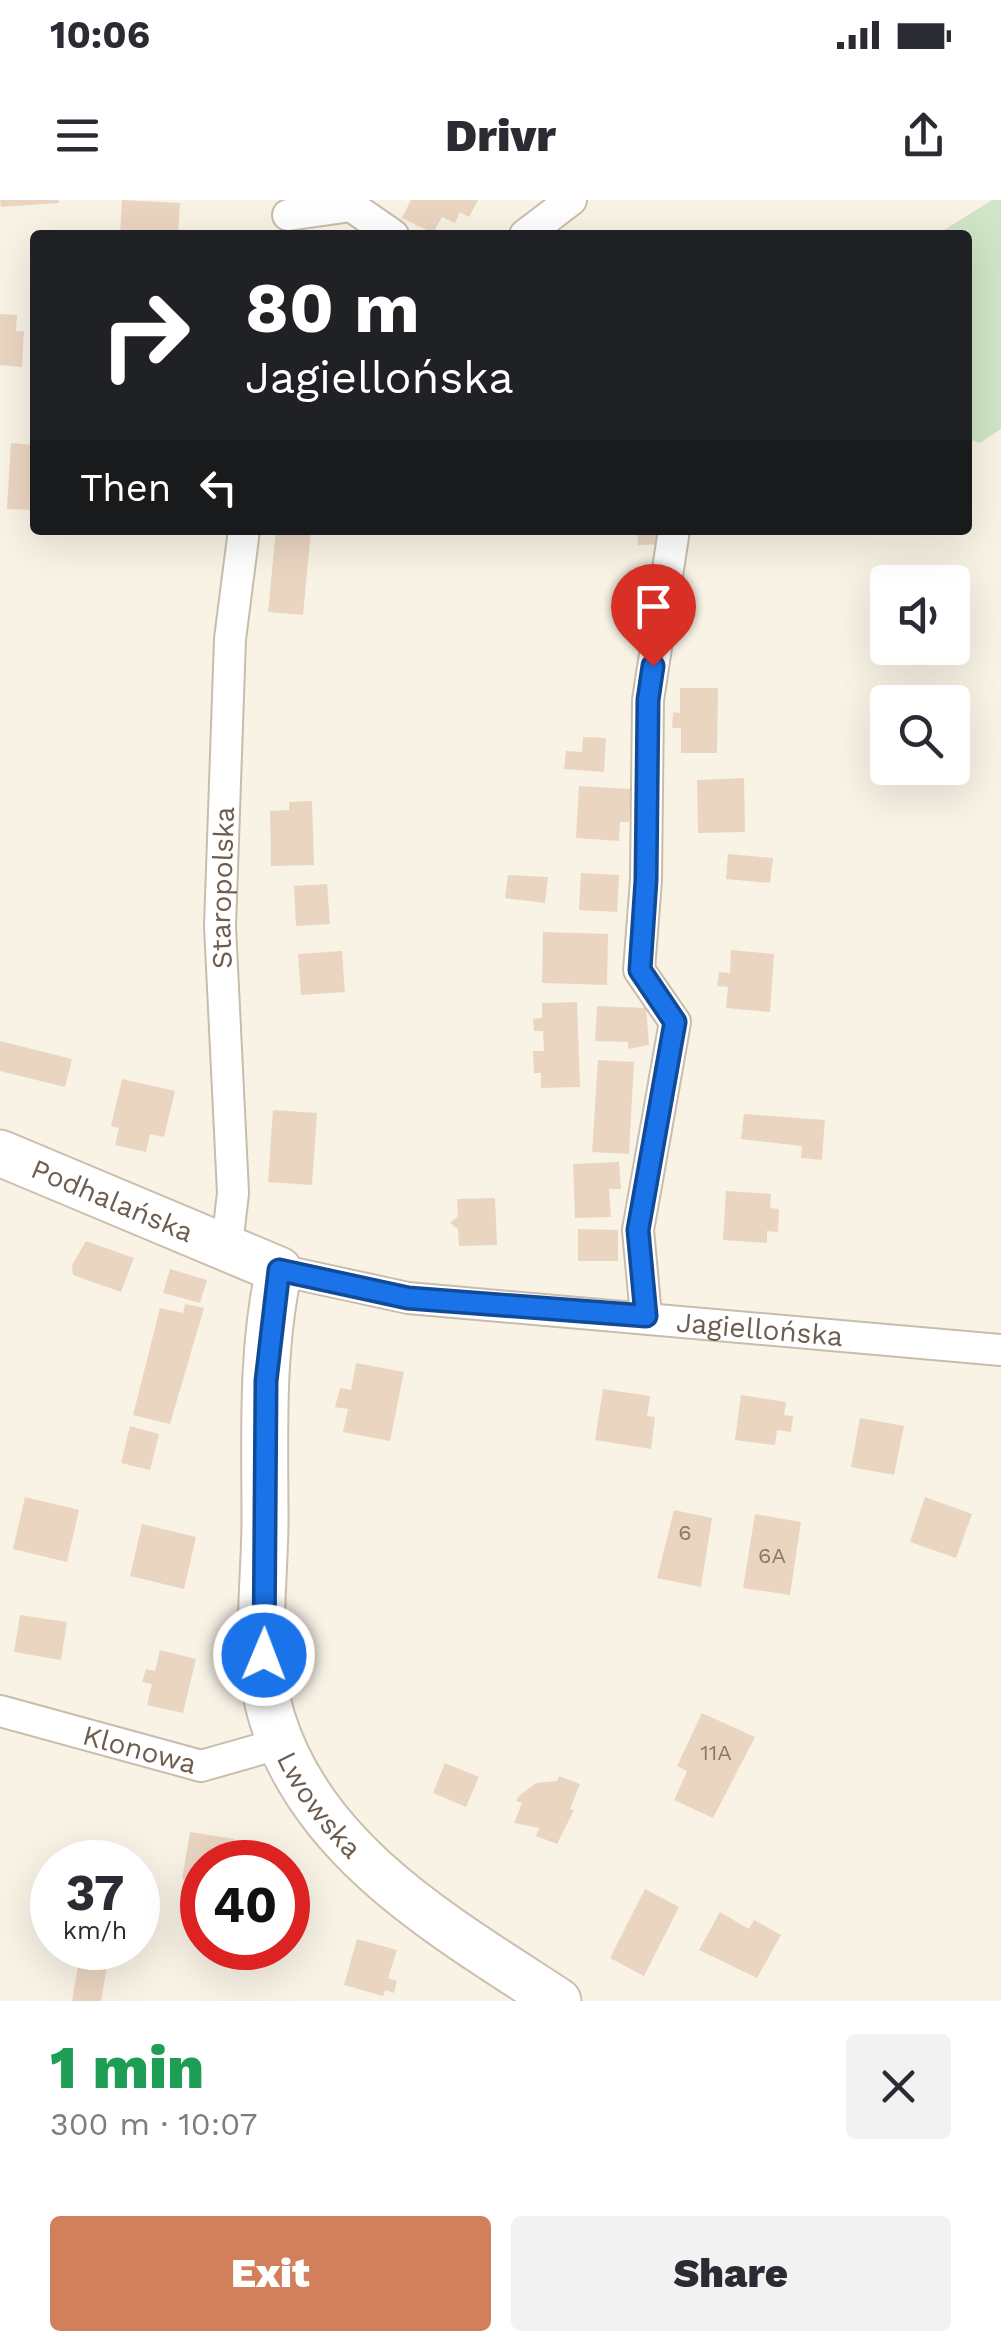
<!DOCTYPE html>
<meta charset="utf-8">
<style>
:root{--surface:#fff;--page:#f2f2f3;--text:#2b2b33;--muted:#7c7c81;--accent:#d2805b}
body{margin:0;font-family:"Work Sans",sans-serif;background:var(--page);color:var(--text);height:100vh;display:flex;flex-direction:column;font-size:38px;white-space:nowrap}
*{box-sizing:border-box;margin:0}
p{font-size:32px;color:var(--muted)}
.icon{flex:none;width:55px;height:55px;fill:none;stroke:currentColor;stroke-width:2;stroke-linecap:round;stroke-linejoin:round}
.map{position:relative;height:1801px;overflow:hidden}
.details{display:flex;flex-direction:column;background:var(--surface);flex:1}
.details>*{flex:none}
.top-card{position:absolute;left:30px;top:30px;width:942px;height:305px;border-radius:10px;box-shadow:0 10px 40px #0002;background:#202124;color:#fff;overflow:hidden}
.controls{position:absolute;left:870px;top:365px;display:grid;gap:20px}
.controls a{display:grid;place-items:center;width:100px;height:100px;border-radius:10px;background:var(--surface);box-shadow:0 10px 40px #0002;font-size:50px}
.speed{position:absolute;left:30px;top:1640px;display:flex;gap:20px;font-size:50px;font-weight:700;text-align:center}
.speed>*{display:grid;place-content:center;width:130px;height:130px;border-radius:50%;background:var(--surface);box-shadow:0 10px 40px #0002;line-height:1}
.speed small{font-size:25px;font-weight:400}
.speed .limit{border:15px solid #d22;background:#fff;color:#111}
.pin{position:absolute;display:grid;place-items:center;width:85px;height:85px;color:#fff;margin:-102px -42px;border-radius:50% 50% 50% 0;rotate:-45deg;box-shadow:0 0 10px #0007}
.pin .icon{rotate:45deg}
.me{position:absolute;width:110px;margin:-55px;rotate:1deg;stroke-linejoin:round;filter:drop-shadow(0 0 8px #0008)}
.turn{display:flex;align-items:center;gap:35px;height:210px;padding:0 50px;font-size:45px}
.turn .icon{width:130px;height:130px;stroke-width:2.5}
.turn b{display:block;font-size:70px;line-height:85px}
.then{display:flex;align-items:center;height:95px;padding:0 50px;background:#0003;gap:20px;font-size:38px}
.round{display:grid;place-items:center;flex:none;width:105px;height:105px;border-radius:10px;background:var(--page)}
.summary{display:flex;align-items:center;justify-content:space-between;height:170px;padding:0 50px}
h1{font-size:60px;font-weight:800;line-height:75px;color:#1e9e55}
.action{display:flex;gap:20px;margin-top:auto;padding:20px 50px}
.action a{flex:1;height:115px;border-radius:10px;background:var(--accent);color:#fff;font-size:40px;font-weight:800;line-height:115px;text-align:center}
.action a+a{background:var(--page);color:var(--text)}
.status{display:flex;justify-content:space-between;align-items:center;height:70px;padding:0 50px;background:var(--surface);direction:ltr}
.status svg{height:28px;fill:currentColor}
header{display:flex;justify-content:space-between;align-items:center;height:130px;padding:0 50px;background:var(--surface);font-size:45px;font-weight:800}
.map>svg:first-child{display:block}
.green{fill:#d0e4c6}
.building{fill:#ead5c1}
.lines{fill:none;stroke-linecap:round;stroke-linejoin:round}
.street-casing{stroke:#c8bcad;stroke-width:34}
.secondary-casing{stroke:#cdbeae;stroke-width:49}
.street{stroke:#fff;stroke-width:30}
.secondary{stroke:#fff;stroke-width:45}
.route-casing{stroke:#114b97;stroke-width:25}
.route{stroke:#1a73e8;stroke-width:18}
.labels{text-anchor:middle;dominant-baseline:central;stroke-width:10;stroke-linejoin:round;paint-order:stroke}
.number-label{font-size:22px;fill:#8d7a6b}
.street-label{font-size:28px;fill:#6e5c4e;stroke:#fcf7eb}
</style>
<div class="status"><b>10:06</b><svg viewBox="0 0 49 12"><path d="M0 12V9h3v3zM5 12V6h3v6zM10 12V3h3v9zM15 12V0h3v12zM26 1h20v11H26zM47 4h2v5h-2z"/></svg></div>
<header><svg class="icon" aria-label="menu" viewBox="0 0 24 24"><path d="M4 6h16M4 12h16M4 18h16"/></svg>Drivr<svg class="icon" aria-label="share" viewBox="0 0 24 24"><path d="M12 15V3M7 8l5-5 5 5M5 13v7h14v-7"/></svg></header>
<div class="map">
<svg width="1001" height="1801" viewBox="0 0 1001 1801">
<rect width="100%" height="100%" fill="#f9f3e6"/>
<!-- green -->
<path class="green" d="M992 0H1001V229L980 243 968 239V35H936Z"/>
<!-- building -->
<path class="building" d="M0 0H58L59 3 1 7Z
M122 0 180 3 178 35H120Z
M411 0H478L469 17 460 12 455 23 442 17 433 33 402 18Z
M0 114 17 115 16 131H24L22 167 0 165Z
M11 243 35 245V310L7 309Z
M276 330H311L303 415 268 412Z
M637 330H664V344L638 345Z
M680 488H718L717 553H681V528H672L673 512 680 513Z
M583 537 606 538 604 572 564 569 566 551 582 552Z
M744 578 745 632 698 633 697 580Z
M579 586 631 589 629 622H620L619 641 576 638Z
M312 601 314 665 271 666 270 611 289 610V602Z
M728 654 773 658 770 683 726 679Z
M581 673 619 675 617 712 579 710Z
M508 675 548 677 545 703 505 698Z
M327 684 330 724 296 726 294 686Z
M543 732 608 734 607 785 542 783Z
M731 750 774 754 770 812 726 808 728 787 717 786 719 772 730 773Z
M342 751 345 792 301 795 298 754Z
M577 802 580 887 541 888V873H534L533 851H544L543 831H534L533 819 542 818V803Z
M597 806 646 808 649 845 628 849V842L595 841Z
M0 841 72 859 65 887 0 871Z
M598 860 634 862 629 954 592 952Z
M122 879 175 891 164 937 150 934 146 952 115 945 119 928 111 926Z
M273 910 317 913 312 985 268 982Z
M744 914 825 920 822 960 801 958 802 946 741 939Z
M619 962 621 989H609L611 1017 575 1018 573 964Z
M726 991 771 994 770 1008 779 1009 778 1032 767 1031V1043L723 1040Z
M495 998 497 1045 459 1046 458 1029 450 1023 458 1016 457 999Z
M578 1029 618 1030V1061H578Z
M86 1041 134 1058 121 1092 73 1075 72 1065Z
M170 1069 207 1080 200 1103 163 1093Z
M185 1104 204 1108 170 1224 133 1215 160 1108 183 1113Z
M356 1163 404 1172 390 1241 343 1232 348 1209 335 1207 340 1188 351 1190Z
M603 1189 650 1196 647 1216 655 1217 651 1249 595 1240Z
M741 1195 786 1202 784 1215 793 1216 791 1232 777 1230 775 1245 735 1240Z
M860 1218 904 1226 894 1275 851 1267Z
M130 1226 159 1234 150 1270 121 1263Z
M25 1297 79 1310 67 1362 13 1349Z
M925 1297 972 1314 956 1358 910 1342Z
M674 1310 712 1318 701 1387 657 1378Z
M755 1314 801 1322 790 1395 743 1388Z
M142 1324 196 1337 184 1389 130 1376Z
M20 1415 67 1422 61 1460 14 1452Z
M160 1450 196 1459 183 1513 147 1505 152 1484 142 1482 146 1469 155 1471Z
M702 1513 755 1537 713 1618 674 1600 687 1571 677 1566Z
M445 1563 479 1577 466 1607 433 1593Z
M559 1576 580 1584 570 1609 574 1610 557 1644 536 1636 539 1628 514 1623 522 1603 516 1601 519 1596 536 1583 557 1581Z
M190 1632 235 1639 231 1662H202V1682L182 1679Z
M645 1689 679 1707 644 1776 610 1758Z
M720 1712 749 1729 754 1720 781 1735 757 1778 699 1750Z
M357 1739 397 1750 388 1778 397 1781 394 1793 385 1790 383 1796 344 1785Z
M81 1748H110L101 1801H72Z"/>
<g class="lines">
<!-- street casing -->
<g class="street-casing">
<g id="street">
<path d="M288 15 351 6 393 35"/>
<path d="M525 35 571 0"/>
<path id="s1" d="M227 1045 233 993 220 726 230 439 244 330"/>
<path id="s2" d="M279 1070 408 1098 1001 1150"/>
<path d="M646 1116 638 1030 675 822 639 770 646 680 648 500 674 330"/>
<path id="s3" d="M0 1511 201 1566 282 1543"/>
</g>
</g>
<!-- secondary casing -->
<g class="secondary-casing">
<g id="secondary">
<path id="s4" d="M0 953 279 1070C261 1151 265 1237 265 1320 265 1382 253 1458 272 1518 313 1653 448 1729 558 1801"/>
</g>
</g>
<!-- street -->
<use href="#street" class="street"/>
<!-- secondary -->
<use href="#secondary" class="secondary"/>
</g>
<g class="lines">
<!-- route casing -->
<g class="route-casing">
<path id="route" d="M264 1455 266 1181 279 1070 408 1098 646 1116 638 1030 675 822 640 770 646 680 648 500 653 466"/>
</g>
<!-- route -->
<use href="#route" class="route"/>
</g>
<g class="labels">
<!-- number labels -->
<g class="number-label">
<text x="685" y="1332">6</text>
<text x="772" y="1355">6A</text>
<text x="716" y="1552">11A</text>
</g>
<!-- street labels -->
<g class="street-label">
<text stroke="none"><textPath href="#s1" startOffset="358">Staropolska</textPath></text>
<text stroke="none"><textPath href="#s4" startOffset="122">Podhalańska</textPath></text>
<text stroke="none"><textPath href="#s2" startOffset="485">Jagiellońska</textPath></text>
<text stroke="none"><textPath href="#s3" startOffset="145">Klonowa</textPath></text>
<text stroke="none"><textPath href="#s4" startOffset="852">Lwowska</textPath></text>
</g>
</g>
</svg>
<div class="controls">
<a><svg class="icon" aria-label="sound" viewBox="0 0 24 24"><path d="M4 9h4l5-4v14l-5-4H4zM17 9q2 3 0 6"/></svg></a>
<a><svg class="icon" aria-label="search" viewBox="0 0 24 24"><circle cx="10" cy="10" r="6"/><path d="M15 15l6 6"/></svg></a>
</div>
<div class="speed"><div>37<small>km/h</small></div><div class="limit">40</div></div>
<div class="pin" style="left:653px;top:466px;background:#d93025"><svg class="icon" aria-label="arrive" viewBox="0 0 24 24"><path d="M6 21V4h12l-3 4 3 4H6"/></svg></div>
<svg class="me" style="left:264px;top:1455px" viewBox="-20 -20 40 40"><circle r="17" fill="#1a73e8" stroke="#fff" stroke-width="3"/><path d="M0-11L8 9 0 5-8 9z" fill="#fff"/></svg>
<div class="top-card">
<div class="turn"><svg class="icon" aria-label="right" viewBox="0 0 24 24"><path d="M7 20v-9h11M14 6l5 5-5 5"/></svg><div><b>80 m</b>Jagiellońska</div></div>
<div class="then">Then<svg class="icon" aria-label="left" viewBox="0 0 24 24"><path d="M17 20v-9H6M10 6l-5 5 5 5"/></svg></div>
</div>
</div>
<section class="details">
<div class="summary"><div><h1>1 min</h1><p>300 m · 10:07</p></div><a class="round"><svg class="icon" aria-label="close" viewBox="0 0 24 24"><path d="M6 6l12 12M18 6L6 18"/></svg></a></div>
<div class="action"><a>Exit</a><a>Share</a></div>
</section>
